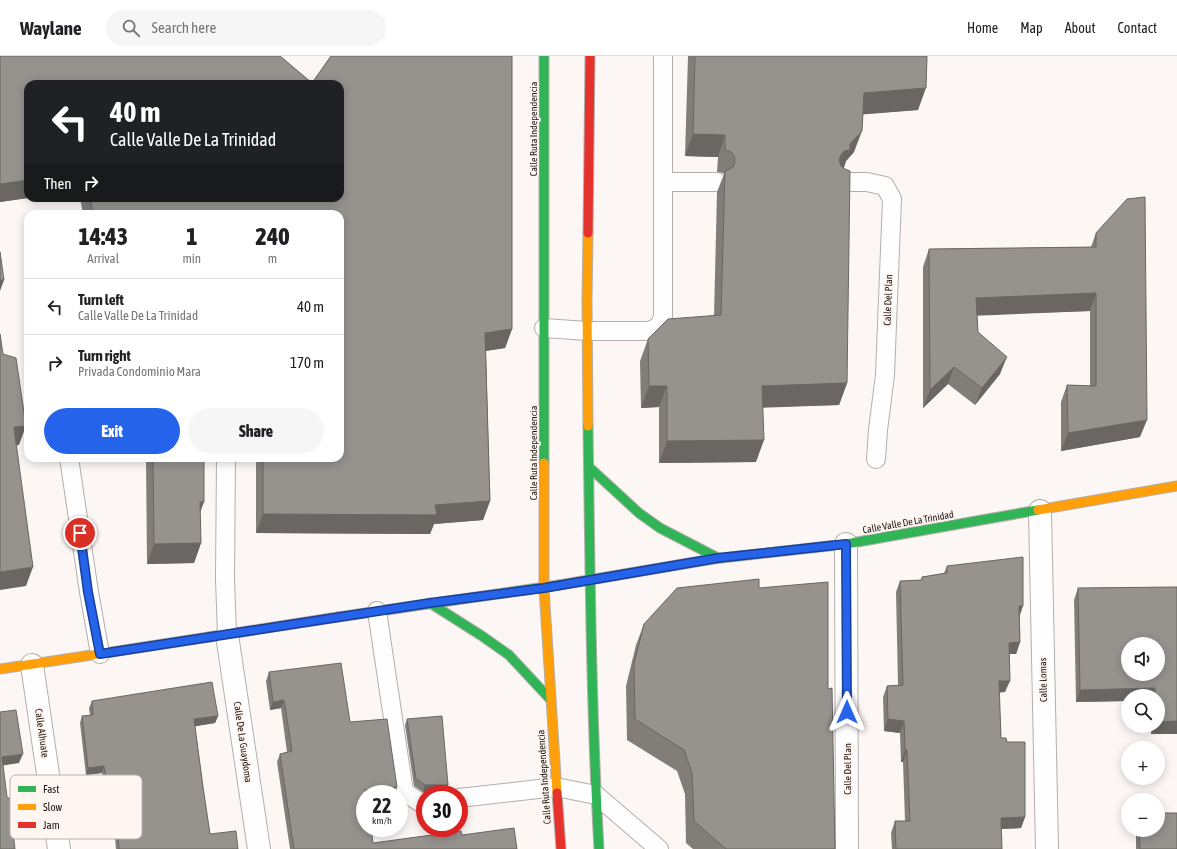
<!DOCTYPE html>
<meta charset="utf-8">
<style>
:root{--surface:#fff;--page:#f6f6f6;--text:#202124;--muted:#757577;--line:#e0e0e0;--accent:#2563eb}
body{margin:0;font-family:"Asap Condensed",sans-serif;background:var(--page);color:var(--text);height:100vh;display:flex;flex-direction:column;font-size:15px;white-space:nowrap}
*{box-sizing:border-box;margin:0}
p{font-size:13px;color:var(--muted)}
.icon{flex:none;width:22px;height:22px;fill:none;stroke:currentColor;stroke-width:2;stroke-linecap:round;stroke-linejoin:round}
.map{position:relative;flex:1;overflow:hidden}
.drawer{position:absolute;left:24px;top:154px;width:320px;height:252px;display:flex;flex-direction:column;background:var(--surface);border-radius:12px;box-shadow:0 2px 10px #0003}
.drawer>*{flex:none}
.guide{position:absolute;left:24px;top:24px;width:320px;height:122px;border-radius:12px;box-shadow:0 2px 10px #0003;background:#202124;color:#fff;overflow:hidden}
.buttons{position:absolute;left:1121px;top:581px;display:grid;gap:8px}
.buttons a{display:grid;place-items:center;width:44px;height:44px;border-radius:50%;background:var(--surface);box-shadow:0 2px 10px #0003;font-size:20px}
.speed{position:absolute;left:356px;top:729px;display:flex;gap:8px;font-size:20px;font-weight:700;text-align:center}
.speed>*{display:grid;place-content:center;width:52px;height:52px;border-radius:50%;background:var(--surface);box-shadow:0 2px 10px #0003;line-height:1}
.speed small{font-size:10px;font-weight:400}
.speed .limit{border:6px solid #d22;background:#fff;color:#111}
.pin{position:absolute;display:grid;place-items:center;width:34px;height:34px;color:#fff;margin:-17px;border:2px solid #fff;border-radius:50%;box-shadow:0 1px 4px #0007}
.me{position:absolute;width:44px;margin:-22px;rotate:0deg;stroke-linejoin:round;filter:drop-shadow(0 0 3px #0008)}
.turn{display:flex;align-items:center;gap:14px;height:84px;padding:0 20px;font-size:18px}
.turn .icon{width:52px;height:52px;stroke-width:2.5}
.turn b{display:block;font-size:28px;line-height:34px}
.then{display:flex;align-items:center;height:38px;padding:0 20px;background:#0003;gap:8px;font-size:15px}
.eta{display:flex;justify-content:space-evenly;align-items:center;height:68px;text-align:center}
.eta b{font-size:24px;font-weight:800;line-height:28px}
.action{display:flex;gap:8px;margin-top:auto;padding:8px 20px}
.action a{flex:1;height:46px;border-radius:24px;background:var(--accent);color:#fff;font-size:16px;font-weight:800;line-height:46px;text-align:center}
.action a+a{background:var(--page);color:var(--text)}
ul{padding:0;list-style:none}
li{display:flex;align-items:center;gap:12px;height:56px;padding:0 20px;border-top:1px solid var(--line)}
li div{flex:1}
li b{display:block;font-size:15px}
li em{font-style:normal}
header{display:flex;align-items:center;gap:24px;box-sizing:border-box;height:56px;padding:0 20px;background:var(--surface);border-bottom:1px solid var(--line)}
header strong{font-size:19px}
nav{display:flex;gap:22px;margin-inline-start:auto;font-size:14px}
.search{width:280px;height:36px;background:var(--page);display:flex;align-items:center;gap:10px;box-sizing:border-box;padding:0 14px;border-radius:22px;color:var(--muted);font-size:15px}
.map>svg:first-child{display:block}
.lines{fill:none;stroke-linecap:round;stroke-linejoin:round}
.lane-casing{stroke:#b4aeab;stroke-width:20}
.street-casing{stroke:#b4aeab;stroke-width:24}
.fast-casing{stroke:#b4aeab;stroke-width:11}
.slow-casing{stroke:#b4aeab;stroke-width:11}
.jam-casing{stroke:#b4aeab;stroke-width:11}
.lane{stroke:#fffefe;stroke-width:18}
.street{stroke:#fffefe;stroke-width:22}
.fast{stroke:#30b455;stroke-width:9}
.slow{stroke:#ff9f0a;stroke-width:9}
.jam{stroke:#e5322d;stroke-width:9}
.wall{fill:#817e7a}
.shaded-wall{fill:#696663}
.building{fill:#96928e;stroke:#696663;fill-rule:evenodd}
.route-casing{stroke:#184099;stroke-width:10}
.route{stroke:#2563eb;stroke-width:7}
.labels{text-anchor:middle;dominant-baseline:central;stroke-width:4;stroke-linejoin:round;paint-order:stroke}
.street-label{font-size:10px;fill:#1b1410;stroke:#fff6f2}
.key{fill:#fff6f2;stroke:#bbb2ae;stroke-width:1}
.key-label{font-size:11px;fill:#1b1410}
</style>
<header>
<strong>Waylane</strong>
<div class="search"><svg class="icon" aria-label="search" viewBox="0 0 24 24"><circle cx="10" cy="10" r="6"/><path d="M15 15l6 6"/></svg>Search here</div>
<nav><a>Home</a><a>Map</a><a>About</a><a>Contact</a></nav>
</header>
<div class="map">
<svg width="1177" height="793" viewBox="0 0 1177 793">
<rect width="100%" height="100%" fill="#fcf7f5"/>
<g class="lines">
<!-- lane casing -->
<g class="lane-casing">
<path id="lane" d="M663 126H717
M842 126H867L885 130 892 143 885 319 878 374 876 403
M544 272 587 275H650L659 270 663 261V0
M69 402 89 536 100 598
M226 402 225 523 227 579
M377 555 404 736 421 747 425 746
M459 742 556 731 596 739 659 793"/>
</g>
<!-- street casing -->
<g class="street-casing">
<path id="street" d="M1040 455 1047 793
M846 488 847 793
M227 579 259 793
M32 609 59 793"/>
</g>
<!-- fast casing -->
<g class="fast-casing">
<path id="fast" d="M544 0V407
M588 370C590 511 591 652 599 793
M589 411 639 457 660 472 718 502
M713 503 846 488 1038 454
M430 547 482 580 509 599 550 643
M338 561 559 529"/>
</g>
<!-- slow casing -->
<g class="slow-casing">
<path id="slow" d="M588 177 587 245 588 370
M544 407V532L557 737
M1038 454 1177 430
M559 529 713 503
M0 613 209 581"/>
</g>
<!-- jam casing -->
<g class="jam-casing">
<path id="jam" d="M588 177 590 0
M209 581 338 561
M557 737 561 793"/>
</g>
<!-- lane -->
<use href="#lane" class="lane"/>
<!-- street -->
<use href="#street" class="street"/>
<!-- fast -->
<use href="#fast" class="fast"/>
<!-- slow -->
<use href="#slow" class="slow"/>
<!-- jam -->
<use href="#jam" class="jam"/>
</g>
<!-- wall -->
<path class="wall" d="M0 0H280L312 27 331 0H512V273L505 292 486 295 490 445 483 464 434 468 430 478 256 477V402H340V158H83L80 142H340V28H28V142L0 146Z
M688 0H927L918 54 863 58 854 96 846 105 844 112 847 327 839 349 763 351 756 406 659 407V351L641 352 640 305 648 283 714 260 717 136 724 118 723 117 717 116 718 101 685 100Z
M1096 177 1140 381 1061 395V346L1067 329 1090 330V255L977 259 978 276 1000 318 975 349 948 328 923 352V211L929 193 1091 191Z
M146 402H202L200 456 201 487 194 507 147 508Z
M947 510 1020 559V586L1016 598H1009L1005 636H999L1001 682 1007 686 1025 761 1021 772 1001 773 1002 793H892L891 777 895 765H905L903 706H901L900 677 884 675 883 641 887 630 898 629 896 536 900 525 921 524 922 521 944 517Z
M1177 531V678H1151V670H1158V640H1128V645L1076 646 1074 544 1078 532Z
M759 532 828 633 835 793H693L686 787 685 738 677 715 627 684 626 630 636 589 644 568Z
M269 616 350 666 365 738 373 787 462 779 517 793H290L277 706 280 698 287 696 281 652 270 654 266 625Z
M92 645 218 660 215 667 195 670 203 731 210 778 238 793H116L114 771 110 772 102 717 86 719 80 667 82 660 90 659 89 652Z
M407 663 446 735 423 736 414 730 405 669Z
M1136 774H1158L1177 793H1136Z"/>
<!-- shaded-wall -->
<path class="shaded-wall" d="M926 32 918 54 856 59 864 37Z
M862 75 854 96 846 105 842 116 836 117 841 99Z
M693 78 725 79 718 101 685 100Z
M28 124V142L0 146V128Z
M0 224H4L0 235Z
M1096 237 1090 255 970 260 976 242Z
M512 273 505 292 478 296 485 277Z
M1007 301 1000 318 975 349 982 332Z
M954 311 948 328 923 352 930 334Z
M847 327 839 349 754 352 762 330Z
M649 330H667L659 351 641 352Z
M1147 364 1140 381 1061 395 1068 377Z
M26 370 19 389 7 390 14 371Z
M764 384 756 406 659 407 667 385Z
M490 445 483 464 434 468 430 478 256 477 263 458 435 449Z
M200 446H204L197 465Z
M201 487 194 507 147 508 154 488Z
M33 511 26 530 0 534V516Z
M1019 550H1023L1019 562Z
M1020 586 1016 598H1005L1009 587Z
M999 625H1010L1005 636 995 637Z
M1155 632 1152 640H1128V645L1076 646 1080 634Z
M284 644 281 652 270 654 273 646Z
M218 660 215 667 191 671 194 663Z
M888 663 904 665 900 677 884 675Z
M1177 665V678H1151L1154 670H1158V666Z
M905 694H907L903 706H901Z
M23 698 19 707 0 710 2 701Z
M104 710 102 717 86 719 88 712Z
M425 729H448L446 735 423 736Z
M397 731 395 738H365V734Z
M1025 761 1021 772 997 773 1001 762Z
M42 763 39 772 8 777 12 768Z
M117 764 114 771 110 772 113 765Z"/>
<!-- building -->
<path class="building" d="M0 0H280L312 27 331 0H512V273L485 277 490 445 435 449 437 459 263 458V402H340V158H93L90 142H340V28H28V124L0 128Z
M695 0H927L926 32 864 37 862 75 850 88V94L844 95 841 99 839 104 841 110 845 113 850 115 847 327 762 330 764 384 667 385V330H649L648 283 668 263 721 259 725 115 730 113 734 110 735 104 734 99 730 95 725 94V79L693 78Z
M1145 141 1147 364 1068 377 1067 329 1096 330V237L976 242 978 276 1007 301 982 332 954 311 930 334 929 193 1096 191V177L1127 143Z
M0 196 4 224H0Z
M0 278 3 298 16 302 26 370 14 371V372L33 511 0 516Z
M153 402H202V403H204V446H200L201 487 154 488Z
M1023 501V550H1019L1020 586 1009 587 1010 625H999L1001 682H1006L1007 686H1025V761L1001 762 1002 793H896L895 765H910L907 694H905L904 665 888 663 887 630 903 629 900 525 922 524V521L947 517V510Z
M759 523V532L828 526V633L832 632 835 793H726L694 765 692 717 684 694 635 663 634 608 644 568 677 532Z
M1177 531V665L1158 666V640H1155V632L1080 634 1078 532ZM1128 588H1158V618H1128Z
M341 607 350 666 387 663 397 731 365 734 366 738H365V772H371L373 787 461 775 462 779 514 772 517 793H294L280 698 292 695 284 644 273 646 269 616Z
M212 626 218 660 194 663 203 731 210 778 236 775 238 793H119L117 764 113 765 104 710 88 712 82 660 93 659 92 645Z
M16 654 23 698 2 701 7 741 42 763 12 768 15 793H0V656Z
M442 660 448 729H425L416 723 407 663Z
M1158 757H1177V793H1140L1139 774H1158Z"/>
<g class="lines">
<!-- route casing -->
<g class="route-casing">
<path id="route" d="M80 477 88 536 100 598 430 547 544 532 718 502 846 488 847 656"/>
</g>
<!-- route -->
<use href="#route" class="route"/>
</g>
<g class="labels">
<!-- street labels -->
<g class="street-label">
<text transform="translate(533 73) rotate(-90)">Calle Ruta Independencia</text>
<text transform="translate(888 244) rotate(-88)">Calle Del Plan</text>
<text transform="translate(533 397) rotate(-90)">Calle Ruta Independencia</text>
<text transform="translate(908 466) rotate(-10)">Calle Valle De La Trinidad</text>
<text transform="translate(1043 624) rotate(-91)">Calle Lomas</text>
<text transform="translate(42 677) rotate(82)">Calle Alhuate</text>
<text transform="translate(243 686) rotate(82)">Calle De La Guaydoma</text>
<text transform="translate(847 713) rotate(-90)">Calle Del Plan</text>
<text transform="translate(544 721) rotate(-94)">Calle Ruta Independencia</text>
</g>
</g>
<!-- legend -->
<rect x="10" y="719" width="132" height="64" rx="6" class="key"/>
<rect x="18" y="730" width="18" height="6" fill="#30b455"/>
<rect x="18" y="748" width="18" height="6" fill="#ff9f0a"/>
<rect x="18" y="766" width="18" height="6" fill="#e5322d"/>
<g class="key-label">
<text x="43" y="737">Fast</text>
<text x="43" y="755">Slow</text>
<text x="43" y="773">Jam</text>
</g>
</svg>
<div class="buttons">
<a><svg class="icon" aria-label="sound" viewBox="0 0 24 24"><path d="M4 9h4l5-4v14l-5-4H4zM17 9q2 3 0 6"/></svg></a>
<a><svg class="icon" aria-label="search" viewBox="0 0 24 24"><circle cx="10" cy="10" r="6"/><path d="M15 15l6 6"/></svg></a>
<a>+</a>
<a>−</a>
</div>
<div class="speed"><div>22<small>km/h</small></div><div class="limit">30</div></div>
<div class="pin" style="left:80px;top:477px;background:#d93025"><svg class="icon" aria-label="arrive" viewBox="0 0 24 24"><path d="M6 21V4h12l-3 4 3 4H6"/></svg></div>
<svg class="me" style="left:847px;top:656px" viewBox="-20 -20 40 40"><path d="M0-17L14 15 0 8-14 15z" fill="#2563eb" stroke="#fff" stroke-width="4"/></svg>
<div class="guide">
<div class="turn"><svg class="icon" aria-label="left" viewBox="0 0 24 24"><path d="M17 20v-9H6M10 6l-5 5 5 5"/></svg><div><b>40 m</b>Calle Valle De La Trinidad</div></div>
<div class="then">Then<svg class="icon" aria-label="right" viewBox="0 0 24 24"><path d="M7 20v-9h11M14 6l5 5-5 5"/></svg></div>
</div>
<section class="drawer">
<div class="eta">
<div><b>14:43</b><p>Arrival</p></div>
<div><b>1</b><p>min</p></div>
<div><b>240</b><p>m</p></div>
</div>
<ul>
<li><svg class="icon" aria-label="left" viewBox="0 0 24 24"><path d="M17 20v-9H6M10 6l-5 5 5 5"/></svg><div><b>Turn left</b><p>Calle Valle De La Trinidad</p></div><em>40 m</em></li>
<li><svg class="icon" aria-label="right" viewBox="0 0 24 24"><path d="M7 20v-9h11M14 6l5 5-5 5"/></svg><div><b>Turn right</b><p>Privada Condominio Mara</p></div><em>170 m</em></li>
</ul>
<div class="action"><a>Exit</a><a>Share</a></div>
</section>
</div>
